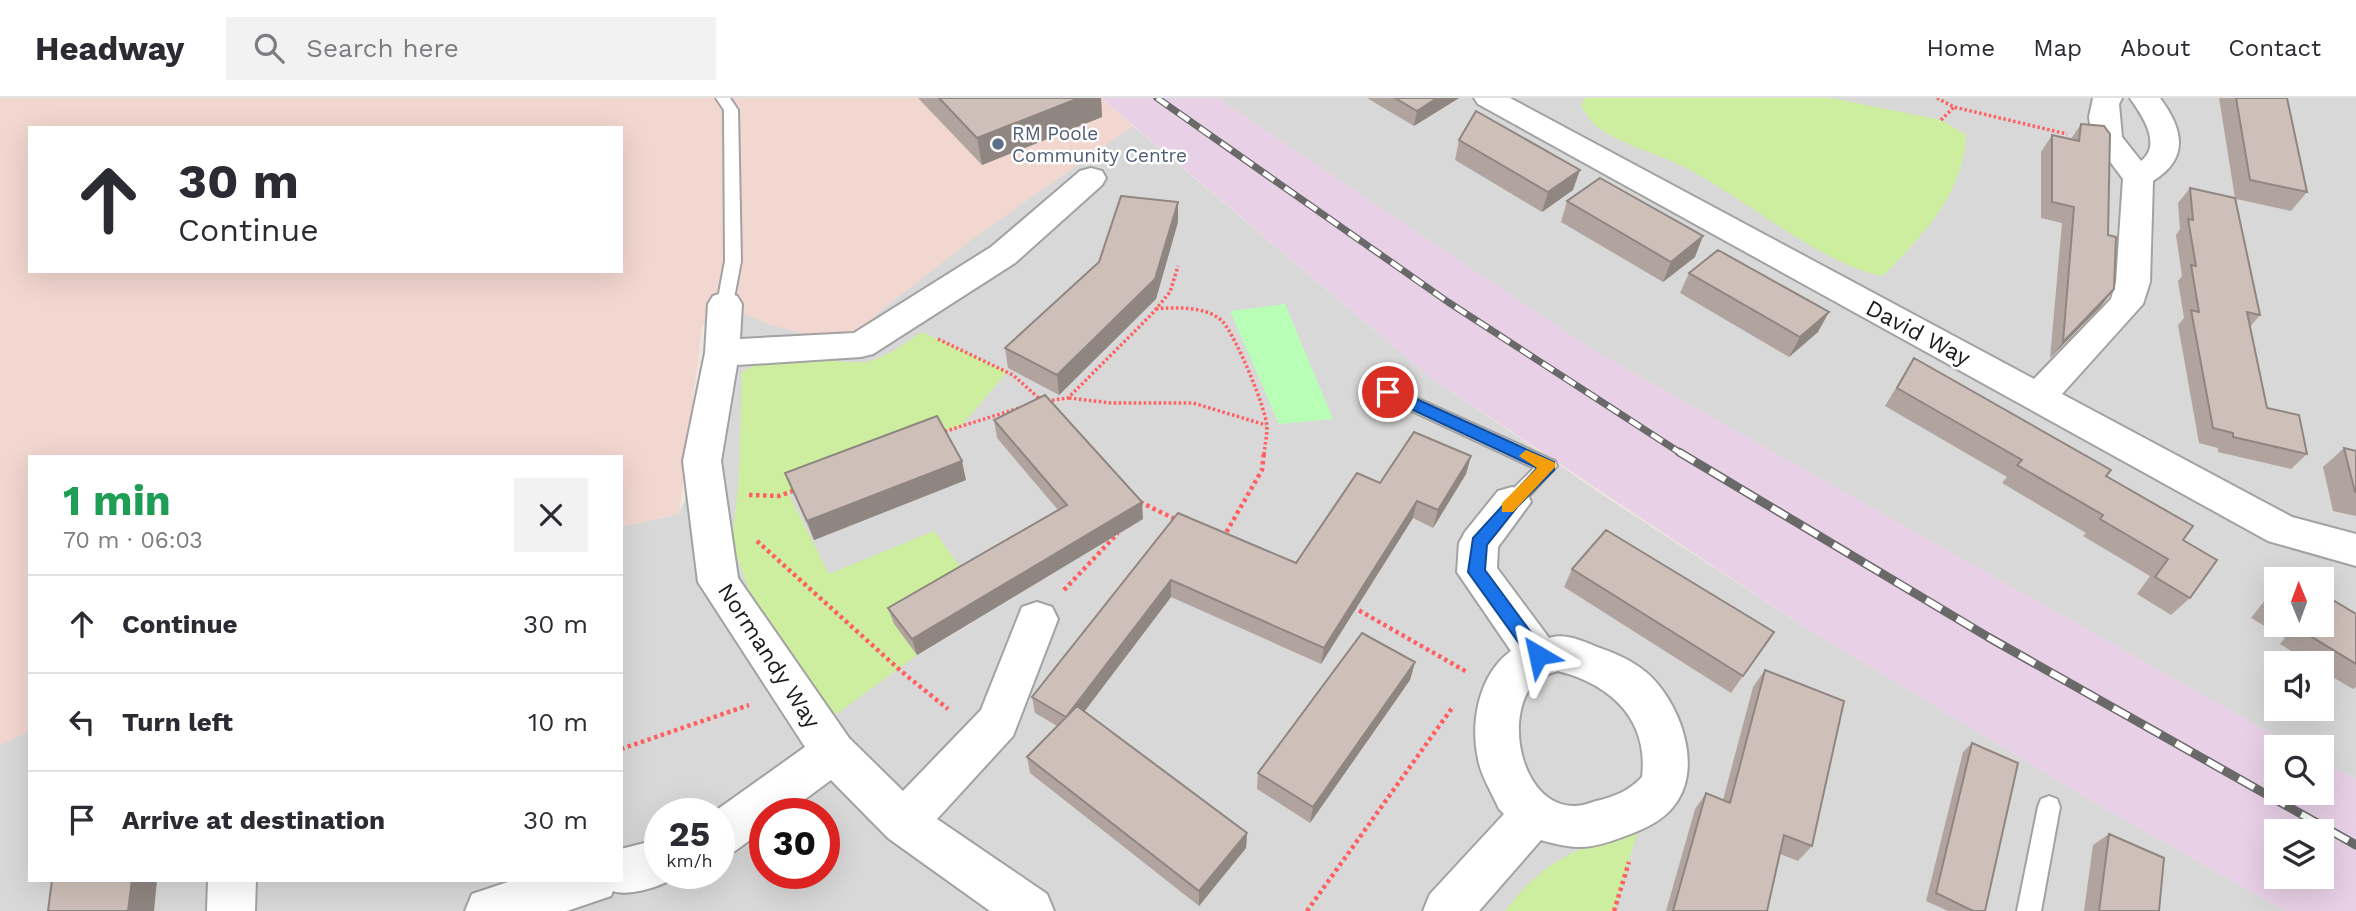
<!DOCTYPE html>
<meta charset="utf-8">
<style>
:root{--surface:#fff;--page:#f2f2f3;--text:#2b2b33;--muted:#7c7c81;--line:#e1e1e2}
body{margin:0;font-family:"Work Sans",sans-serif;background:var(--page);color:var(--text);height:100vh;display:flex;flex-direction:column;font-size:26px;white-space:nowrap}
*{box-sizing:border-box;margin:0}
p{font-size:23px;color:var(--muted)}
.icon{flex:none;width:38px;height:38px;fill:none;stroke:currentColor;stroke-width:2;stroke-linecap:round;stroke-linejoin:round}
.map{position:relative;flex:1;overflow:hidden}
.drawer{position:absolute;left:28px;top:357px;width:595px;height:427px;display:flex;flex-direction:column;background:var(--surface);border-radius:0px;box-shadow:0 7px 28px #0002}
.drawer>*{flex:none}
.hud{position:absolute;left:28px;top:28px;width:595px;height:147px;border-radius:0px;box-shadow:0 7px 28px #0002;background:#fff;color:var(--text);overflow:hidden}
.needle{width:46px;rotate:359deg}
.fabs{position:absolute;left:2264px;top:469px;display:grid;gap:14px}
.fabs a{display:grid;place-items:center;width:70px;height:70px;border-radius:0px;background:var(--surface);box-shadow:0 7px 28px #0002;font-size:35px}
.speed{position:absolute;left:644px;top:700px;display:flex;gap:14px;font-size:35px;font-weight:700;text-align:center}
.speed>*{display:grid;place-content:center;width:91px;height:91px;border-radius:50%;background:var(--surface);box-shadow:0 7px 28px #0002;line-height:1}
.speed small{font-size:18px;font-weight:400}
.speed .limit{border:10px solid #d22;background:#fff;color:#111}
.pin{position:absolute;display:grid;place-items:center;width:60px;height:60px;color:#fff;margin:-30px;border:4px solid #fff;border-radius:50%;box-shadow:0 2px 7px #0007}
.me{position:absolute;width:77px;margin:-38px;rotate:324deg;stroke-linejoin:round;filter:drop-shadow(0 0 5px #0008)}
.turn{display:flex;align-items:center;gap:24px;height:147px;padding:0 35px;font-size:32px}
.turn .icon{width:91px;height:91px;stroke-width:2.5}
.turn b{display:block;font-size:49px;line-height:60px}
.round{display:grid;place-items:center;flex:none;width:74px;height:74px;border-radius:0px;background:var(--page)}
.headline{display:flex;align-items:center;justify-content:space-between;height:119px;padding:0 35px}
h1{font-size:42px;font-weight:700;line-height:52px;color:#1e9e55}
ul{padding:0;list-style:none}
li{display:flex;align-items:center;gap:21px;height:98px;padding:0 35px;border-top:2px solid var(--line)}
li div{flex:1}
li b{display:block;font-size:26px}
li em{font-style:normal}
header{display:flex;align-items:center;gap:42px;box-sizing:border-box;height:98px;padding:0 35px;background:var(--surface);border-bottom:2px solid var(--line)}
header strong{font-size:33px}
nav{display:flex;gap:38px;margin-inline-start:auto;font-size:24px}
.search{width:490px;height:63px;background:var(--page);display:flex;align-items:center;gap:18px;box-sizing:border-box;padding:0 24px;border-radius:0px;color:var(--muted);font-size:26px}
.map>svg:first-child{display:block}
.residential{fill:#d9d8d8;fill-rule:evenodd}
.industrial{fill:#e8d0e6;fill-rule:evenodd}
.military{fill:#f2d6d0;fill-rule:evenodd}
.grass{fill:#ceee9f}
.park{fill:#b8feb6}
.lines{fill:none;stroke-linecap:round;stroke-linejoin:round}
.lane-casing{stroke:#a2a2a2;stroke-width:4}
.street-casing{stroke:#a2a2a2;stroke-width:4}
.path-far1{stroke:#ff5f5f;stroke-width:3.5;stroke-dasharray:2.5 2.5;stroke-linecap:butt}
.path{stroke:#ff5f5f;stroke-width:4.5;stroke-dasharray:3.5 3.5;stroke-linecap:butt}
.lane{fill:#fff;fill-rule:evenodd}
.street{fill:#fff;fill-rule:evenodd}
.rail-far1-casing{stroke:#696969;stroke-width:7}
.rail-casing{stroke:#696969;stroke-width:9}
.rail-far1{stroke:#fff;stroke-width:4.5;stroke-dasharray:13;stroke-linecap:butt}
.rail{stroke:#fff;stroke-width:6;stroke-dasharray:18;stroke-linecap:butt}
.wall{fill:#b1a49e}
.shaded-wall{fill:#908681}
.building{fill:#cebfb8;stroke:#908681;stroke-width:2}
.route{fill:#1a73e8;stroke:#114b97;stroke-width:2}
.slow{fill:#f59e0b}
.service-dot{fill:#5c6f8a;stroke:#fff;stroke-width:2.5}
.labels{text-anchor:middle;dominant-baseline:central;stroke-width:5;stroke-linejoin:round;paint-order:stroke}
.far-service-label{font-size:19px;fill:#4e5e75;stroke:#fff;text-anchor:start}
.street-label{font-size:23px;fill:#1b1b1b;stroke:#fff}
</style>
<header>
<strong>Headway</strong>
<div class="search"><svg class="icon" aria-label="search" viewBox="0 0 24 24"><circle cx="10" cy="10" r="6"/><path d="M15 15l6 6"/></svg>Search here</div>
<nav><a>Home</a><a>Map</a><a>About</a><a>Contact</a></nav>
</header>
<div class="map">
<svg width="2356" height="813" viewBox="0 0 2356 813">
<rect width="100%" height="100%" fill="#eee7df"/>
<!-- residential -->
<path class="residential" d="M1217 0H2356V681L2322 664V649H2295L1593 252ZM2277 481H2322V527H2277ZM2277 565H2322V611H2277Z
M1133 28 1431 280 1606 399 1809 532 2092 703 2285 813H0V647L30 633V782H621V429L679 416 702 362 725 206 858 235 880 213 972 141ZM660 716H719V775H660ZM765 716H824V775H765Z"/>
<!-- industrial -->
<path class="industrial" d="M1101 0H1217L1593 252 2295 649H2277V695H2322V664L2356 681V813H2285L2092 703 1809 532 1431 280ZM2277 733H2322V779H2277Z"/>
<!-- military -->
<path class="military" d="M0 0H1101L1133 28 972 141 880 213 859 235 823 240 770 227 725 207 702 229 679 416 621 429V359H30V633L0 647ZM30 30H621V173H30Z"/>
<!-- grass -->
<path class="grass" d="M1584 0H1831L1941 22 1966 37C1963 98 1923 136 1883 178 1825 168 1745 101 1690 72 1660 56 1626 49 1597 29 1591 24 1586 15 1581 8Z
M922 234 1007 274 962 327 788 395 829 476 934 433 970 482 917 557 834 618 795 575 757 514 732 445 739 380 742 274C790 245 814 267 864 264 883 262 907 244 922 234Z
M1639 729 1614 813H1505C1544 761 1580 749 1639 729Z"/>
<!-- park -->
<path class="park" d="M1285 206 1333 321 1279 326 1230 213Z"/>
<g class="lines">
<!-- lane casing -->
<g class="lane-casing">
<path id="lane" d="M716 0H730L738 12 741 163 733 206 725 212 717 206 725 163 724 12Z
M1388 287 1555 363 1557 368 1519 409H1505L1502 404 1505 399 1534 370 1382 299 1379 294Z
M2049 698 2057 701 2060 709 2041 813H2017L2038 709 2041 701Z"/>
</g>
<!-- street casing -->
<g class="street-casing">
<path id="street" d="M1474 0H1510L2034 281 2111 201 2116 184 2123 81 2092 39 2089 19 2093 0H2122L2119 6 2122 39 2141 63C2163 46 2141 16 2130 0H2160C2183 31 2190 60 2153 83L2150 184 2143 206 2062 296 2292 419 2356 436V468L2268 443 1478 6Z
M1091 70 1102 73 1106 80 1102 87 1015 165 873 256 861 259 737 267 721 363 738 480 849 640 903 693 981 612 1022 509 1037 504 1052 509 1058 521 1013 638 937 721 1047 796 1054 813H990L888 740 831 682 785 716H765V731L735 753 719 759V716H711L805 649 698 484 683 363 705 255 708 206 713 198 725 194 737 198 742 206 740 241 854 235 991 149 1080 73Z
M1512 389 1526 393 1531 404 1498 449 1497 470 1549 540C1565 534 1585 544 1600 550 1617 556 1633 563 1647 575 1680 604 1705 671 1673 709 1662 723 1644 731 1628 737 1592 751 1578 753 1541 742L1479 813H1423L1430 796 1504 716 1499 711C1492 695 1481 678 1478 661 1470 624 1479 576 1511 553L1457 474 1459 445 1465 434 1498 393ZM1558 573C1610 586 1649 621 1642 679 1629 693 1614 699 1596 703 1590 705 1582 708 1575 708 1520 709 1501 613 1538 581 1543 577 1552 575 1558 573Z
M660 741V775H678C669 788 627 799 613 793L611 798 567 813H465L472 796 514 782H621V751Z
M208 782H256L255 813H207Z"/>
</g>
<!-- path-far1 -->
<path class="path-far1" d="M1937 0 1954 9 2067 36
M1941 22 1954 9
M1156 211C1176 209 1208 208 1223 224 1236 239 1266 310 1267 329 1267 338 1265 347 1264 356
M938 241 1013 277 1041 302
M1069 300 1111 305H1193L1266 327
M1047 303 1068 300 1151 217 1170 194 1178 168
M940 335 1022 309"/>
<!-- path -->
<path class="path" d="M749 397 779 398 795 392
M1140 404 1179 423
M1223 440 1262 372 1264 354
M757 443 902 574 948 611
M1064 492 1118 435
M1353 509 1467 574
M621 651 749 607
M1307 813 1452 610
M1614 813 1629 764"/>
<!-- lane -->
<use href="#lane" class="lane"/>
<!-- street -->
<use href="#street" class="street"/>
<!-- rail-far1 casing -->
<g class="rail-far1-casing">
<path id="rail-far1" d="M1157 0 1448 204 1682 356"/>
</g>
<!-- rail casing -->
<g class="rail-casing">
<path id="rail" d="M1679 354 1988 539 2356 747"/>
</g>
<!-- rail-far1 -->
<use href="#rail-far1" class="rail-far1"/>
<!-- rail -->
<use href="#rail" class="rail"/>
</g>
<!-- wall -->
<path class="wall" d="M918 0H1101L1102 19 982 67Z
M1367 0H1459L1414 28Z
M2219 0H2287L2307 94 2291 113 2236 101 2260 217 2250 229 2267 310 2307 356 2291 371 2218 354V350L2199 345 2178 227 2184 220 2178 183 2182 178 2176 137 2180 131 2178 105 2190 90 2235 100Z
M2081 26 2108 137 2114 191 2101 208 2050 260 2062 125 2041 120V54L2052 37 2071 41Z
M1459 42 1573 92 1542 114 1455 62Z
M1567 103 1695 159 1663 184 1561 124Z
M1178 124 1156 201 1059 297 1008 270 1005 250Z
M1689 175 1818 234 1789 259 1680 195Z
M1914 260 2106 378 2183 442 2190 500 2171 517 2137 496 2150 478 2083 438 2086 435 2002 385 2007 379 1885 308Z
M994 322 1143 421 917 557 894 526 888 510 1058 412 997 340Z
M2344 350 2356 353V418L2333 413 2323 369Z
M1471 358 1466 376 1433 430 1413 420 1321 566 1171 499 1084 614 1247 735 1246 750 1199 808 1030 675 1027 659 1057 628 1035 615 1032 599 1178 415 1296 465 1380 385Z
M785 375 966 382 814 442Z
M1572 471 1774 534 1731 595 1564 489Z
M2296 471 2313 481H2284Z
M2277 487V527H2322L2323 500 2356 516V589L2353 591 2322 573V565H2310L2280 546 2285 540 2251 520Z
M1415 564 1410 582 1310 725 1257 691 1258 675Z
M1765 572 1812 748 1798 763 1780 756 1767 813H1666L1695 711 1706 695 1723 702 1753 589Z
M1972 645 1985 813H1948L1926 803 1963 654Z
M2109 736 2159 813H2084L2093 747Z"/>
<!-- shaded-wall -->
<path class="shaded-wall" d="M1079 0H1101L1102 19 982 67 977 40Z
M1437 0H1459L1414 28 1417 13Z
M1580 72 1573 92 1542 114 1548 94Z
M1178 104V124L1156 201 1059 297 1057 277Z
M1703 138 1695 159 1663 184 1671 164Z
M2114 191 2101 208 2050 260 2063 244Z
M1829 214 1818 234 1789 259 1800 239Z
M1471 358 1466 376 1433 430 1438 412Z
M962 363 966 382 814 442 807 423Z
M1417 403 1413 420 1321 566 1324 550Z
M1142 404 1143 421 917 557 912 541Z
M1171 482V499L1068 635 1066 619Z
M1415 564 1410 582 1310 725 1313 709Z
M1247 735 1246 750 1199 808V793Z
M132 782H157L154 813H128Z"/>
<!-- building -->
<path class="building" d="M939 0H1079L977 40Z
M1395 0H1437L1417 13Z
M2236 0H2287L2307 94 2250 82Z
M1476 13 1580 72 1548 94 1459 42Z
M2081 26 2104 28 2110 36 2108 137 2116 139 2114 191 2063 244 2074 109 2052 104V37L2079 43Z
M1600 80 1703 138 1671 164 1567 103Z
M2190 90 2235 100 2260 217 2247 214 2267 310 2299 317 2307 356 2233 339V335L2213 330 2191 212 2199 214 2191 167 2196 168 2188 121 2193 122Z
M1121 98 1178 104 1155 181 1057 277 1005 250 1099 164Z
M1718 152 1829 214 1800 239 1689 175Z
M1914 260 2111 372 2106 378 2193 428 2183 442 2217 462 2190 500 2155 479 2168 461 2100 421 2103 417 2017 367 2022 362 1897 290Z
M1045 297 1142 404 912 541 888 510 1067 407 994 322Z
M937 318 962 363 807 423 785 375Z
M1414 334 1471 358 1438 412 1417 403 1324 550 1171 482 1066 619 1032 599 1178 415 1296 465 1357 375 1380 385Z
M2344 350 2356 353V394H2355Z
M1606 432 1774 534 1743 578 1572 471Z
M2296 471 2313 481H2288Z
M2322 487 2330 491 2322 502Z
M2277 496V508L2270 504Z
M2326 498 2356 516V566L2299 531 2303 527H2322V502Z
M1362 535 1415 564 1313 709 1258 675Z
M1765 572 1844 603 1812 748 1784 737 1767 813H1673L1706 695 1730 705Z
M1077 608 1247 735 1199 793 1027 659Z
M1972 645 2018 665 1985 813H1973L1936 795Z
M2109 736 2164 760 2159 813H2099Z
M52 782H132L128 813H48Z"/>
<!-- route -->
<path class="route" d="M1388 288 1554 364V372L1518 408 1487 447 1485 472 1544 552 1546 557 1544 562H1531L1468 474 1473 440 1537 370 1383 298 1381 294Z"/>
<!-- slow -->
<path class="slow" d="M1526 352 1554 364 1556 368 1513 414H1502V405L1537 370 1519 358Z"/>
<!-- markers -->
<circle class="service-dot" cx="998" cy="46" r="7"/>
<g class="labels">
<!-- far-service labels -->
<g class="far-service-label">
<text x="1012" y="35">RM Poole<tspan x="1012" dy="22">Community Centre</tspan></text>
</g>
<!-- street labels -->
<g class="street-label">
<text transform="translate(1918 235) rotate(28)">David Way</text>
<text transform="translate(769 558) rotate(57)">Normandy Way</text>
</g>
</g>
</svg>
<div class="fabs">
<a><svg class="needle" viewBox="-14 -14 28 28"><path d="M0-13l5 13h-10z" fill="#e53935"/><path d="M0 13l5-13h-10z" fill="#7c7c81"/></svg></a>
<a><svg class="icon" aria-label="sound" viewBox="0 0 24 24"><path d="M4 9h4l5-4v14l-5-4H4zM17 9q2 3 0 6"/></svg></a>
<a><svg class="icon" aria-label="search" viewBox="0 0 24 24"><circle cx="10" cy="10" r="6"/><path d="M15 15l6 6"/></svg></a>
<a><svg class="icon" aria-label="layers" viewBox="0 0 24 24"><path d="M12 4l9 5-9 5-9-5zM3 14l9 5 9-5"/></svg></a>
</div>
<div class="speed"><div>25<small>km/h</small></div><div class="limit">30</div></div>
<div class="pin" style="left:1388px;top:294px;background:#d93025"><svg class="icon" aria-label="arrive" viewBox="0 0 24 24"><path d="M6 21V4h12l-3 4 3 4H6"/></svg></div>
<svg class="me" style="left:1538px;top:557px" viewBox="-20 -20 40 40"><path d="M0-17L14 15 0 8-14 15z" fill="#1a73e8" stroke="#fff" stroke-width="4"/></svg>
<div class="hud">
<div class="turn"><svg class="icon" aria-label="ahead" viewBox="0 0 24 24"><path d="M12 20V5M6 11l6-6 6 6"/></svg><div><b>30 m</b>Continue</div></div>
</div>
<section class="drawer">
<div class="headline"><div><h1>1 min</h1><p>70 m · 06:03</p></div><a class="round"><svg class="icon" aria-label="close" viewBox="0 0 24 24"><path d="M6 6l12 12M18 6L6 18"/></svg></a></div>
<ul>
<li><svg class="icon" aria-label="ahead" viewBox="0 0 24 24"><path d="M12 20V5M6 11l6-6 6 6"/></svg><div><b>Continue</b></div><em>30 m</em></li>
<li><svg class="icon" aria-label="left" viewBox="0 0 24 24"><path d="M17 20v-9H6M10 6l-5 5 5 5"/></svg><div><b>Turn left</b></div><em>10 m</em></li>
<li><svg class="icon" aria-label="arrive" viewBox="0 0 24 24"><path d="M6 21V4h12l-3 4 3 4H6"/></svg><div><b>Arrive at destination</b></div><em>30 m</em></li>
</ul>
</section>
</div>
